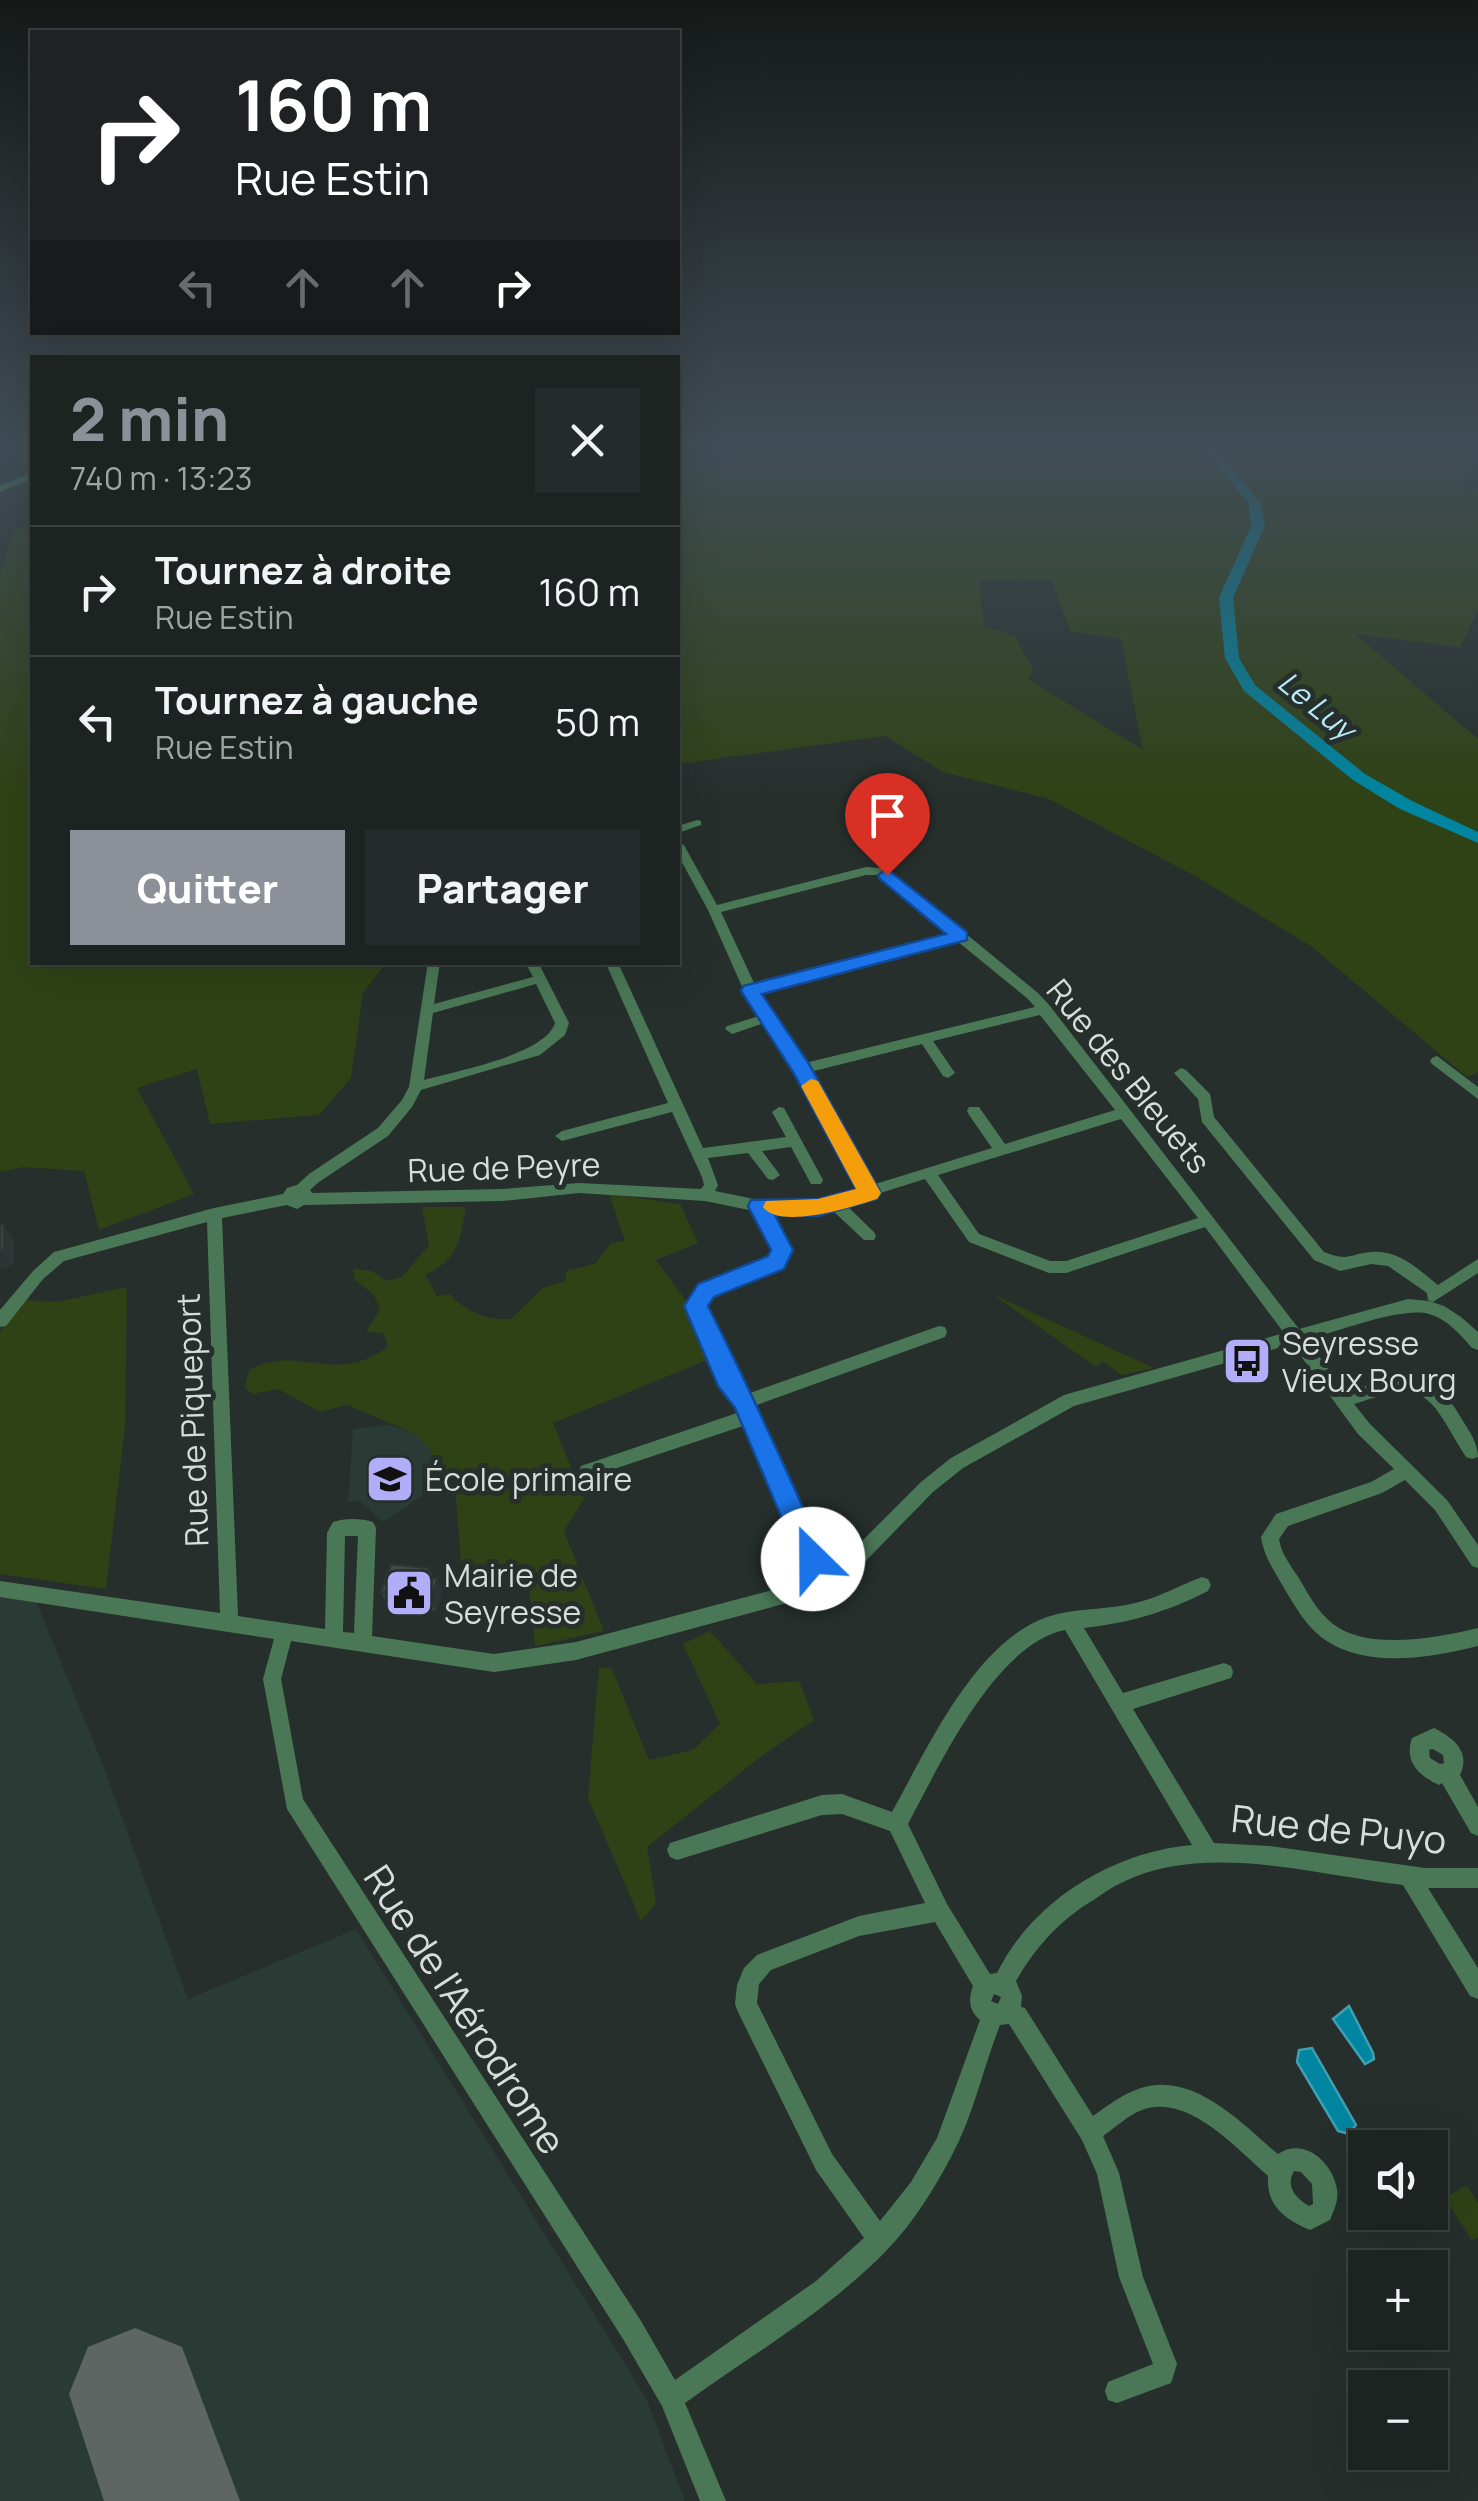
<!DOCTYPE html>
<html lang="fr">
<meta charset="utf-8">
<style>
:root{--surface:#1c2321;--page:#252b2a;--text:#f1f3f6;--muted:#a0a4a5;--line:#3a403f;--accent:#8c9099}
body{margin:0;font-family:Manrope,sans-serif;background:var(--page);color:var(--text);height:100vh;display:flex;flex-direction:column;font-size:38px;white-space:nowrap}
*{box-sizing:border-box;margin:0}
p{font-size:32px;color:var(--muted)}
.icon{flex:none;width:55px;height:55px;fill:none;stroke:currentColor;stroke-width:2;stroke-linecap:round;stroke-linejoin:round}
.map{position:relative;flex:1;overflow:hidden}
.details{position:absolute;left:30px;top:355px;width:650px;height:610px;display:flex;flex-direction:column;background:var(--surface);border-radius:0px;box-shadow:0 10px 40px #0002,0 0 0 2px var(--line)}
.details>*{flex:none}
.top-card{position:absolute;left:30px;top:30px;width:650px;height:305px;border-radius:0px;box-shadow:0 10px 40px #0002,0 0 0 2px var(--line);background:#202124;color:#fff;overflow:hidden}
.fabs{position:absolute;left:1348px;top:2130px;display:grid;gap:20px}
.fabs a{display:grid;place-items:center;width:100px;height:100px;border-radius:0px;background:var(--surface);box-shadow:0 10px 40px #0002,0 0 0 2px var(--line);font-size:50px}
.pin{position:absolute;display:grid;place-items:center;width:85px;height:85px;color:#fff;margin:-102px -42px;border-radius:50% 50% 50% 0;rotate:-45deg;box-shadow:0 0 10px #0007}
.pin .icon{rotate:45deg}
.me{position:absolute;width:110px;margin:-55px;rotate:337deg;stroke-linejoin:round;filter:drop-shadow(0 0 8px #0008)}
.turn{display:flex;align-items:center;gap:35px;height:210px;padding:0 40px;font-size:45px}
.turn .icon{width:130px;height:130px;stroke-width:2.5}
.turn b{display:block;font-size:70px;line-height:85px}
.lanes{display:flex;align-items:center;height:95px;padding:0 40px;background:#0003;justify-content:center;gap:50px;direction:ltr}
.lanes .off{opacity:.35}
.round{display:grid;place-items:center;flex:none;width:105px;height:105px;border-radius:0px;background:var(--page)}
.summary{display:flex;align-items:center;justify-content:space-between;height:170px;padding:0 40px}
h1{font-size:60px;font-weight:800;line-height:75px;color:var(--accent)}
.action{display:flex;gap:20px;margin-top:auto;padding:20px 40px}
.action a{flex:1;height:115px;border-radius:0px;background:var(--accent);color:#fff;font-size:40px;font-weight:800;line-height:115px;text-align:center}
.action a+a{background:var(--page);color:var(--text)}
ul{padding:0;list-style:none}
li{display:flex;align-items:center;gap:30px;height:130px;padding:0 40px;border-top:2px solid var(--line)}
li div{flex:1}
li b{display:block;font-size:38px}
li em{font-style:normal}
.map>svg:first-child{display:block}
.built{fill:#2a3a35}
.green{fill:#2f4216;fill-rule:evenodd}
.water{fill:#0085a0;stroke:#419fb2;stroke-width:2.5}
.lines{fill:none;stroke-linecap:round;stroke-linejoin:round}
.river{fill:#0085a0;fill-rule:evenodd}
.runway{fill:#5e6663;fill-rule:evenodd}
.minor{fill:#4a7856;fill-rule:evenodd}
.major{fill:#5ec37d;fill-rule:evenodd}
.wall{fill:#384040}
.shaded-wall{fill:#2e3434}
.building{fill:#414b4b;stroke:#2e3434;stroke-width:2.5}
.route{fill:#1a73e8;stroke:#114b97;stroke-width:2.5}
.slow{fill:#f59e0b}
.labels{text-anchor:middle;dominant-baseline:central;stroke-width:10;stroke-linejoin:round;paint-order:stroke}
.far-water-label{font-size:30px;font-style:italic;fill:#baeaf9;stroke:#262f2c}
.street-label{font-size:32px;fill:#d8dddb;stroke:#262f2c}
.poi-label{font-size:32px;fill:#d8dddb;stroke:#262f2c;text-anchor:start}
.near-street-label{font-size:38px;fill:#d8dddb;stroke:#262f2c}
</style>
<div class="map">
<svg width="1478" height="2501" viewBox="0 0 1478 2501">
<rect width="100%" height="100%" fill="#262f2c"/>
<!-- built -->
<path class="built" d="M390 1425 413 1433 430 1448 434 1471 422 1496 383 1522 360 1501 348 1502 353 1429Z
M0 1596 36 1601 101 1760 188 1999 356 1929 646 2398 685 2501H0Z"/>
<!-- green -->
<path class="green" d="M756 448H1478V459L1456 486 1478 493V611L1460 647 1355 634 1478 739V1072L1467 1077 1311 946 1197 877 1049 799 943 772 885 736 678 764V474ZM979 580H1051L1070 631 1121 639 1143 750 1028 679 1033 670 1015 636 984 626Z
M32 523V962L386 963 363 993 351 1078 319 1115 210 1124 197 1069 137 1088 194 1194 99 1230 84 1171 23 1167 0 1172V575L14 530Z
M609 1194 680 1204 698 1243 656 1260 689 1305 717 1356 553 1423 584 1499 564 1531 604 1631 535 1646 529 1586 463 1589 454 1471H434L430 1448 413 1433 347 1405 320 1412 278 1389 253 1394 245 1388 249 1370C300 1343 332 1387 388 1347L384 1333 366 1332 380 1309 374 1295 355 1280 353 1269 372 1271 386 1281 402 1277 429 1245 422 1207H466C460 1241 458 1260 425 1275L437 1296 449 1294C468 1312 484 1320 511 1319L543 1288 566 1281V1271L595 1264 611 1243 625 1241Z
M127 1287 125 1426 106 1589 0 1574V1331L25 1300 57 1302Z
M992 1294 1154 1368 1121 1375 1103 1361 1096 1367Z
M710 1631 757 1684 799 1681 814 1720 759 1758 647 1847 656 1903 641 1921 588 1798 599 1667 612 1669 649 1760 693 1750 720 1724 683 1644Z
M1466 2185 1478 2203V2237L1472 2241 1445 2198Z"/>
<!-- water -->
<path class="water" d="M1349 2006 1373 2053 1374 2059 1365 2064 1333 2019Z
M1312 2048 1356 2125 1349 2134 1338 2131 1297 2062 1299 2050Z"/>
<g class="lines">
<!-- river -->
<path class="river" d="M1203 448H1215L1261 504 1265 526 1233 598 1239 658 1255 685 1365 774 1412 801 1478 832V843L1400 809 1353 780 1244 691 1225 658 1219 598 1251 526 1249 504Z"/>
<!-- runway -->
<path class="runway" d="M135 2328 182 2347 240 2501H104L69 2394 88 2347Z"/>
<!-- minor -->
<path class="minor" d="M697 820 701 821V825L678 833V826Z
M678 842 684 845 717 905 866 867 880 868 965 933 1038 993 1050 1006 1299 1329 1408 1299 1429 1301 1444 1306 1461 1317 1478 1332V1350L1472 1348C1460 1334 1447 1319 1429 1314 1403 1306 1335 1332 1307 1340L1346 1393C1399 1374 1431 1364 1463 1421 1470 1432 1478 1444 1478 1457L1472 1459 1466 1457C1429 1398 1431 1377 1354 1404L1370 1424 1447 1500 1478 1545V1568L1472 1566 1435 1510 1405 1480 1382 1493 1288 1526 1279 1539C1281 1554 1292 1567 1300 1580 1309 1596 1319 1613 1333 1624 1367 1651 1438 1638 1478 1628V1646C1430 1658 1362 1670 1320 1636 1306 1625 1296 1608 1287 1593 1277 1575 1264 1558 1261 1537L1276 1514 1371 1482 1394 1469 1358 1434 1292 1344 1074 1406 963 1468 933 1492 851 1576 809 1597 576 1660 494 1672 291 1641 281 1679 303 1799 641 2321 675 2380 816 2281 864 2238 816 2170 738 2012 735 2004 737 1985 744 1968 757 1955 859 1916 925 1903 890 1831 842 1814 822 1815 677 1860 670 1857 667 1850 670 1843 822 1795 842 1794 892 1812C927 1749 975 1642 1047 1617 1074 1608 1103 1610 1131 1604 1156 1599 1178 1586 1202 1577L1208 1579 1211 1585 1208 1591C1167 1612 1129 1623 1084 1628L1123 1693 1224 1663 1231 1666 1233 1672 1231 1678 1133 1709 1214 1843 1270 1846 1425 1868H1478V1888H1428L1478 1968V1999L1470 1996 1403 1885C1316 1875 1204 1841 1121 1883 1112 1887 1104 1893 1095 1899 1061 1919 1035 1947 1016 1981L1022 1996 1021 2007 1025 2008 1093 2116C1108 2105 1123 2094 1141 2088 1194 2071 1242 2124 1278 2154 1303 2137 1332 2161 1337 2189 1339 2200 1334 2210 1330 2220L1310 2230C1285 2219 1266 2206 1268 2176 1237 2149 1188 2093 1142 2110 1128 2115 1115 2128 1103 2136L1119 2173 1143 2277 1177 2364 1171 2383 1117 2403 1108 2400 1105 2391 1108 2382 1153 2364 1119 2277 1097 2174 1082 2140 1009 2024 1000 2025C983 2068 974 2114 952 2155 935 2188 913 2223 887 2250 829 2310 753 2354 685 2403L726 2501H700L662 2406 623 2339 287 1809 263 1679 274 1639 0 1597V1581L220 1613 207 1222 64 1261 43 1279 6 1326 0 1327V1310L33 1271 54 1252 214 1208 283 1194 287 1188 297 1185 309 1174 378 1128 402 1100 409 1087 428 962H440L434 1004 533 977 525 962H538L569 1023 565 1035 540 1055 421 1090 412 1107 388 1136 319 1182 310 1190 312 1193 502 1189 579 1183 701 1189 704 1185 702 1177 672 1112 562 1141 555 1136 562 1131 668 1103 607 966 609 962H624L620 967 703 1148 786 1137 772 1112 779 1107 784 1108 823 1180 821 1184H811L791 1147 762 1151 780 1175 773 1180 768 1179 748 1153 708 1158 718 1185 715 1191 759 1200 818 1201 859 1189 796 1071 764 1023 732 1034 725 1029 727 1026 759 1016 744 991 708 910 678 855ZM866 875H877L950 935 755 985 721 912ZM957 941 1028 999 1035 1007 805 1063 758 993ZM536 984 555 1023C545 1055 455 1071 424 1080L433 1013ZM1040 1015 1115 1110 1005 1144 979 1107H969L967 1111 969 1115 992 1148 872 1185 810 1072 922 1044 943 1076 948 1078 955 1073 933 1041ZM1121 1119 1198 1218 1066 1261H1050L979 1234 938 1175ZM925 1179 969 1242 1049 1273H1066L1205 1227 1284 1333 1064 1395 951 1458 921 1482 839 1564 831 1568 819 1553 754 1406 945 1337 947 1332 945 1327 939 1326 747 1394 734 1375 729 1357 703 1307 711 1295 781 1266 789 1250 769 1212 818 1213 831 1209 864 1240H874L876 1236 874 1232 845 1204ZM579 1193 705 1201 754 1211 775 1250 771 1258 701 1287 687 1306 713 1357 721 1383 740 1412 581 1466 579 1471 581 1476 587 1478 746 1425 807 1565 815 1576 806 1581 576 1642 494 1654 372 1636 376 1528 373 1522C362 1518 344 1518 333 1522L327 1533 325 1629 238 1616 222 1218 287 1205 297 1209 304 1205 502 1201ZM345 1536H358L354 1633 343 1632ZM1065 1630 1192 1845C1113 1852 1033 1900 997 1973L990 1974 947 1904 908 1824C939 1766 995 1644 1065 1630ZM935 1922 973 1986C968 1999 969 2011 980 2020L937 2138 911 2182 880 2221 832 2154 757 2003 759 1984 771 1970 859 1936ZM994 1994 1001 1997 998 2004 991 2001ZM1294 2171 1301 2172 1312 2184 1313 2204 1309 2206C1296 2198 1285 2187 1294 2171Z
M1437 1056 1478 1087V1099L1432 1064 1430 1061 1432 1058Z
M1181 1068 1186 1070 1210 1094 1214 1117 1324 1252C1349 1262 1348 1254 1372 1252 1399 1250 1418 1269 1438 1285L1478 1259V1273L1433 1302 1428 1300 1427 1293 1388 1266 1371 1264 1340 1271 1314 1260 1202 1122 1198 1099 1174 1073Z
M1434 1728C1454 1738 1471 1752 1460 1775L1478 1807V1836L1471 1833 1442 1783 1439 1785C1418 1775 1404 1762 1412 1738ZM1433 1749 1443 1755 1444 1763 1440 1764 1430 1758 1429 1750Z"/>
<!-- major -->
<path class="major" d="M32 473V479L0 492V485Z"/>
</g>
<!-- wall -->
<path class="wall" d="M429 1568 433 1578 442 1591 436 1611 387 1605 381 1592Z"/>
<!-- shaded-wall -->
<path class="shaded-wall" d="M4 1224 14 1240V1265L0 1269V1251Z
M437 1579 442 1591 436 1611 431 1599Z"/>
<!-- building -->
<path class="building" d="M4 1224V1250L0 1251V1225Z
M391 1564 429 1568 426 1577 437 1579 431 1599 381 1592Z"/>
<!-- sky -->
<linearGradient id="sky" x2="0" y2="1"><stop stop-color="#151a18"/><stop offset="0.56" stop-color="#414d56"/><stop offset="1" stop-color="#414d56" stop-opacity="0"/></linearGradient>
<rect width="1478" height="798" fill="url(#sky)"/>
<!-- route -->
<path class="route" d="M887 869 967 932V940L762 994 809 1064 881 1193 877 1199 818 1216 775 1215 793 1250 784 1269 714 1297 708 1306C750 1389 788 1473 826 1559L822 1568 813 1571 803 1568 735 1408 718 1386 684 1306 698 1284 768 1256 771 1250 748 1206 751 1200 818 1199 856 1189 793 1072 741 991 743 986 946 934 880 879 878 875Z"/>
<!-- slow -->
<path class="slow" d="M811 1079 818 1081 881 1193 877 1199C853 1207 779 1230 763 1207L766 1201 818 1199 856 1189 801 1086Z"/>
<!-- icons -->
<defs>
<g id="bus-square" transform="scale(2.5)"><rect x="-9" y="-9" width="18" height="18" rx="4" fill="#b2adf9" stroke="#262f2c"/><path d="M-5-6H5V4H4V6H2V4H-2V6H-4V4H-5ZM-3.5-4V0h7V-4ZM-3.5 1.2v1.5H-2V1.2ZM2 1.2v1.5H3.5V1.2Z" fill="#111"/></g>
<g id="school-square" transform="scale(2.5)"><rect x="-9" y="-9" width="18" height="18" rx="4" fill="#b2adf9" stroke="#262f2c"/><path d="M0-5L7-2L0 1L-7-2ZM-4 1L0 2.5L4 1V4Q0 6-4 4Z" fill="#111"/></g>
<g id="civic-square" transform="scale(2.5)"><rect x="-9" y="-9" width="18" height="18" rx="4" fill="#b2adf9" stroke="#262f2c"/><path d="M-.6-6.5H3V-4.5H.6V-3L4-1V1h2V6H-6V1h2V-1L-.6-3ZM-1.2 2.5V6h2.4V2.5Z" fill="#111"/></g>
</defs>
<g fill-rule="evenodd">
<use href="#bus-square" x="1247" y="1361"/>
<use href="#school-square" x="390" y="1479"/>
<use href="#civic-square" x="409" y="1593"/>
</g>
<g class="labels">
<!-- far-water labels -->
<g class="far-water-label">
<text transform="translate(1317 705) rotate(39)">Le Luy</text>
</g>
<!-- street labels -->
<g class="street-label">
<text transform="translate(1129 1076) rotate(51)">Rue des Bleuets</text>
<text transform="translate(504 1167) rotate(-2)">Rue de Peyre</text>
<text transform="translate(192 1420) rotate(-92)">Rue de Piqueport</text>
</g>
<!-- poi labels -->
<g class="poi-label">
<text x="1282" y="1343">Seyresse<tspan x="1282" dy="37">Vieux Bourg</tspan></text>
<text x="425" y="1479">École primaire</text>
<text x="444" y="1575">Mairie de<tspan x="444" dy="37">Seyresse</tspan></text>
</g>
<!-- near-street labels -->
<g class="near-street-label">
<text transform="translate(1339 1828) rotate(6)">Rue de Puyo</text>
<text transform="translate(466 2009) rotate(57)">Rue de l'Aérodrome</text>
</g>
</g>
</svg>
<div class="fabs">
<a><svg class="icon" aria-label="sound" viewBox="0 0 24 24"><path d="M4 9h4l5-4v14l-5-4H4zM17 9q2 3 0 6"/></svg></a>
<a>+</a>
<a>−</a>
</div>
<div class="pin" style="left:887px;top:875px;background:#d93025"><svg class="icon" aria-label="arrive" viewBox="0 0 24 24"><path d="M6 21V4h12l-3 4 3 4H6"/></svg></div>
<svg class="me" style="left:813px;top:1559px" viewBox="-20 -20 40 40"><circle r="19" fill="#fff"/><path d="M0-13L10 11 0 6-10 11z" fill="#1a73e8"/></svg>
<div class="top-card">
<div class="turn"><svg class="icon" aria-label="right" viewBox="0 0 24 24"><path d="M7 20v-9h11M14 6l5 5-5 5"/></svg><div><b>160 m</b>Rue Estin</div></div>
<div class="lanes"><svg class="icon off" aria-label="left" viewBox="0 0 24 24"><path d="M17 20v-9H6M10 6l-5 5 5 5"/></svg><svg class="icon off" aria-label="ahead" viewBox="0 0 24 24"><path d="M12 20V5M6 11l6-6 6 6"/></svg><svg class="icon off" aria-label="ahead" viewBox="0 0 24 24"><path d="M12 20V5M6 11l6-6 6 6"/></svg><svg class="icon" aria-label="right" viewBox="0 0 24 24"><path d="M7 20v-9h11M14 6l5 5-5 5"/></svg></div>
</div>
<section class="details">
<div class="summary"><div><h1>2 min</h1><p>740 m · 13:23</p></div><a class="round"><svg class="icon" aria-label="close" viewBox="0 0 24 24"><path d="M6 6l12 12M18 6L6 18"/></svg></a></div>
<ul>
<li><svg class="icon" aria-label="right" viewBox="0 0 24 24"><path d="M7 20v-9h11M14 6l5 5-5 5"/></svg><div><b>Tournez à droite</b><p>Rue Estin</p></div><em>160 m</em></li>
<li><svg class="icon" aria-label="left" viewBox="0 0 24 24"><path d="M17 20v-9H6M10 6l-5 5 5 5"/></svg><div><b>Tournez à gauche</b><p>Rue Estin</p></div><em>50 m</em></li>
</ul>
<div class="action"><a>Quitter</a><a>Partager</a></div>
</section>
</div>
